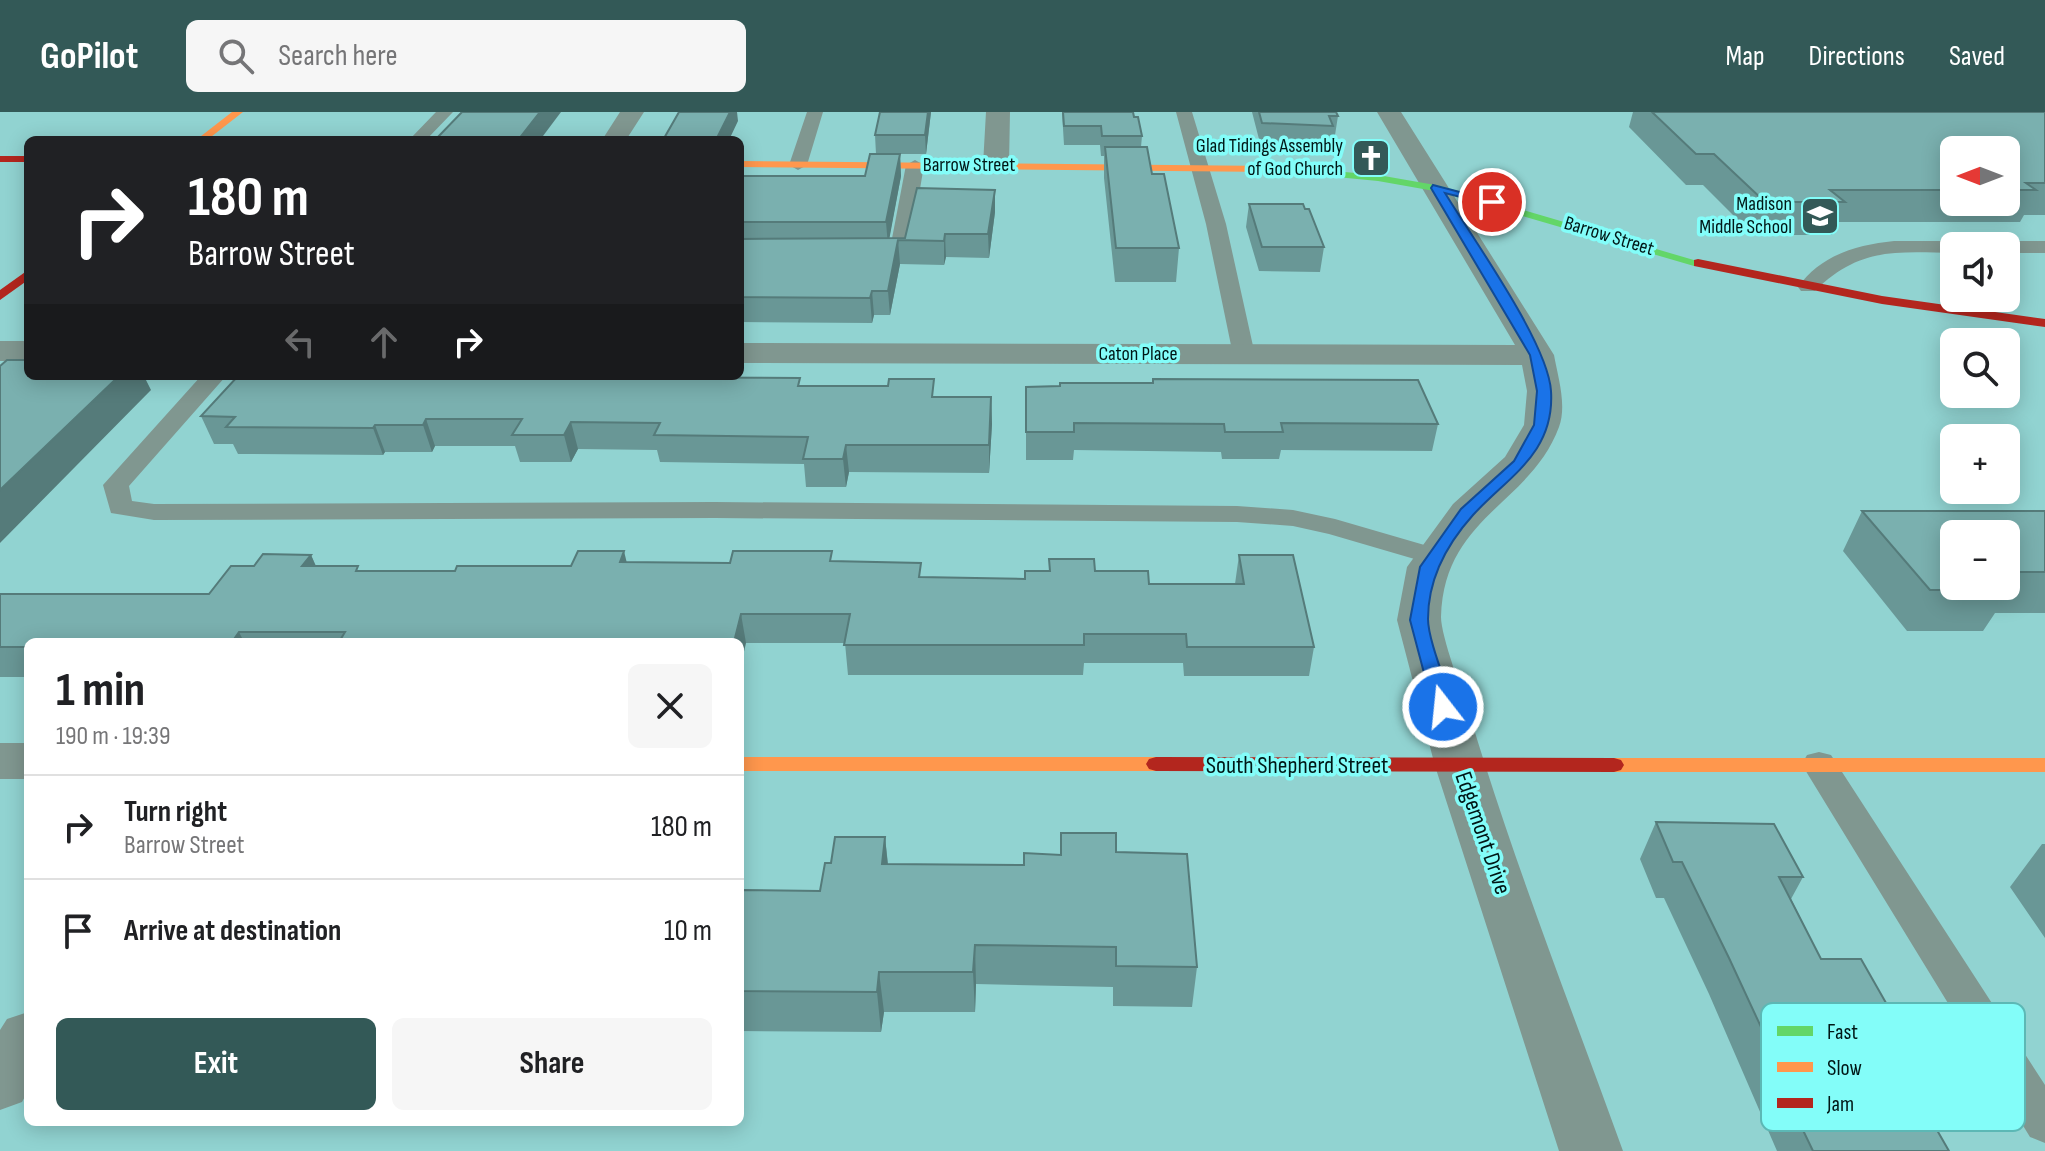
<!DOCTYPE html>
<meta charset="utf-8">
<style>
:root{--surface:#fff;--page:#f6f6f6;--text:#202124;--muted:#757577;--line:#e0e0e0;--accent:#335957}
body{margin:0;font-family:"Sofia Sans Condensed",sans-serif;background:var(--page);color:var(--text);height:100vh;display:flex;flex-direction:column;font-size:30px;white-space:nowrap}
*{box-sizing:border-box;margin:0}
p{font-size:26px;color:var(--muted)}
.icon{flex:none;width:44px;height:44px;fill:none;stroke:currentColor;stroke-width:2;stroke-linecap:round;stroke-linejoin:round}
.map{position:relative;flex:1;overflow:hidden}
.side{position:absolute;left:24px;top:526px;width:720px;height:488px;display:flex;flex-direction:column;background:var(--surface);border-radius:12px;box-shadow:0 4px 20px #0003}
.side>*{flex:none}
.guide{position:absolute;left:24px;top:24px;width:720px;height:244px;border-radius:12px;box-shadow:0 4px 20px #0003;background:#202124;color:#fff;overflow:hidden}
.needle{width:52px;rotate:270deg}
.fabs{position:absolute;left:1940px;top:24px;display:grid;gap:16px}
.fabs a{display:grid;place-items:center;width:80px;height:80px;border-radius:12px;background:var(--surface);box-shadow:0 4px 20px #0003;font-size:40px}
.pin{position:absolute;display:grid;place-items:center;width:68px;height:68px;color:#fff;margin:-34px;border:4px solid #fff;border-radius:50%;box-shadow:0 2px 8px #0007}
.me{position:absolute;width:88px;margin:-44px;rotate:344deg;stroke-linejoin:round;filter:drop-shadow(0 0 6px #0008)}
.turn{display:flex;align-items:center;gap:28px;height:168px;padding:0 32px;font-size:36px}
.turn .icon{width:104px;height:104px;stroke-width:2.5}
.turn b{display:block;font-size:56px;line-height:68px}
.lanes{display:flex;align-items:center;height:76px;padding:0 32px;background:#0003;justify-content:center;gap:40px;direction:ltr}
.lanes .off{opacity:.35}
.round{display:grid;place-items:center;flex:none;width:84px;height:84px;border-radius:12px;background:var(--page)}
.head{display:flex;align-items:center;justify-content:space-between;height:136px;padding:0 32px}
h1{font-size:48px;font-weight:700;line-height:60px}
.primary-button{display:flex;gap:16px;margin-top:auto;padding:16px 32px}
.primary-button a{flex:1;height:92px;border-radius:12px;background:var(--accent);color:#fff;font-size:32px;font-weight:700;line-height:92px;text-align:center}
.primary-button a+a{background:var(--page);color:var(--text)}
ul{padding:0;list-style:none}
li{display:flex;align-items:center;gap:24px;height:104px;padding:0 32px;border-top:2px solid var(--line)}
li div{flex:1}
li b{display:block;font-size:30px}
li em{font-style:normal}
header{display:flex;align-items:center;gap:48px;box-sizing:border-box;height:112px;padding:0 40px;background:var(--accent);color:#fff}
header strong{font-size:38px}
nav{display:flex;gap:44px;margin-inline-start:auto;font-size:28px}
.search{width:560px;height:72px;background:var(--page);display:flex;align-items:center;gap:20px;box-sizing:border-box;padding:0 28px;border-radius:12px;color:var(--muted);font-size:30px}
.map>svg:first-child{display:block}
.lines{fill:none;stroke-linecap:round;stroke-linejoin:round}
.lane{fill:#809790;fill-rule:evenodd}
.street{fill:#809790;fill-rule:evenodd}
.fast{fill:#63d668;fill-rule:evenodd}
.slow{fill:#ff974d;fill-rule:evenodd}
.jam{fill:#b3261e;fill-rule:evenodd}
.wall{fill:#699796;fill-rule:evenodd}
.shaded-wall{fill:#557b7a}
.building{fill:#7ab0af;stroke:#557b7a;stroke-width:2}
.route{fill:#1a73e8;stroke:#114b97;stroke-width:2}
.labels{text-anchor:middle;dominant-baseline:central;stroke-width:7;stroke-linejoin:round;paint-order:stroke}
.far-poi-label{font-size:20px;fill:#001716;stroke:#83fdf9;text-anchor:end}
.far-street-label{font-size:20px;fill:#001716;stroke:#83fdf9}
.street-label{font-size:24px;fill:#001716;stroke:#83fdf9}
.key{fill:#83fdf9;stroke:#5cb8b5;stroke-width:2}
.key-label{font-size:22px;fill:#001716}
</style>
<header>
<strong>GoPilot</strong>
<div class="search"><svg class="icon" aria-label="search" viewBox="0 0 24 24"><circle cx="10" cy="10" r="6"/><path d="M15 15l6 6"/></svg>Search here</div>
<nav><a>Map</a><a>Directions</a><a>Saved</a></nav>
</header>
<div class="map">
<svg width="2045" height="1039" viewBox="0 0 2045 1039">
<rect width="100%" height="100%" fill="#91d3d1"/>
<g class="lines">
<!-- lane -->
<path class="lane" d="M436 0H453L426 28H409Z
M807 0H823L807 53 798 58 789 53Z
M1176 0H1192L1226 112 1255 243 1252 248H1236L1233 243 1206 112Z
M915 48 924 53 909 143 899 149 871 147 868 143 871 139 890 137 906 53Z
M1894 129H1954L1963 134H1954V141C1896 140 1859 135 1815 179H1801L1798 175C1821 143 1856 133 1894 129Z
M2006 129H2045V141H2006V134H1997Z
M201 264H226L129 374 132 389 154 392 715 390 1237 394 1293 398 1335 407 1445 439 1449 445 1445 451 1435 453 1329 422 1293 414 1237 410 715 406 154 408 111 401 103 373Z
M1819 640 1831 643 2045 973V1031L2030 1025 1807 661 1802 652 1807 643Z"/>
<!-- street -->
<path class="street" d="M620 0H644L626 28H602Z
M986 0H1010L1009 53 1005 58H987L983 53Z
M1377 0H1401L1554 243C1558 265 1567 293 1559 315 1530 393 1444 404 1441 505 1441 524 1463 583 1470 604 1514 751 1571 895 1623 1039H1559L1435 654 1397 508 1407 455 1453 392 1505 345 1524 313 1527 279 1522 253 740 251V231L1515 233Z
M0 229H28V249H0Z
M0 631H28V667H0Z
M28 900V979L22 990 0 998V918L7 907Z"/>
<!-- fast -->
<path class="fast" d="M1278 54 1378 63 1441 74 1704 151 1694 154 1440 80 1378 69 1274 59 1273 57Z"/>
<!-- slow -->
<path class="slow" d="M232 0H243L207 28H196Z
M740 49 1278 54 1283 57 1278 60 740 55Z
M740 645H1156L1163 647 1166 652 1163 657 1156 659H740Z
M1614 646H2045V660H1614L1607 658 1604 653 1607 648Z"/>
<!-- jam -->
<path class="jam" d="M0 44H28V50H0Z
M1698 147 1882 184 2045 207V215L1882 192 1694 154V148Z
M28 158V168L0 188V178Z
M1156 645 1614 646 1621 648 1624 653 1621 658 1614 660 1156 659 1149 657 1146 652 1149 647Z"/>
</g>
<!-- wall -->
<path class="wall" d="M880 0H931L926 42H900L901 64 889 126H905L995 100 989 146 946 145 944 153 900 152 890 203H874L872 211 740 210V64H865L876 42 875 23Z
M1062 0H1133L1142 24 1141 35 1179 136 1176 170H1115L1104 66V44H1101L1100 33H1064Z
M1252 0H1336L1338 4 1335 23H1332L1330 33 1260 31Z
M1633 0H2045V103H2024L2020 110H1837L1832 123H1753L1703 73H1686L1629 15ZM1954 38H2006V90H1954Z
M1249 92 1324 135 1320 160 1259 159 1246 115Z
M1153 267 1438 312 1432 339 1281 338 1279 347H1222L1221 340 1074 338 1073 348H1026V275L1153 271Z
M801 274 935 285H991L992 312 989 361 849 360 846 375H806L804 352 660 350 657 338 578 337 571 350H520L515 334H435L432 340H385L383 343 238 342 233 332H214L201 304Z
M1862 399H2045V501H1995L1983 519H1907L1843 439ZM2006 422V474H1954Z
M311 443 316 454 360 459H455L571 454 627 450 730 451 833 449 922 465 1025 467 1095 459 1149 472H1235L1239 443 1314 535 1309 564H1184L1183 551H1084L1083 563H848L845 531 28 530V565H0V482H209L254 454Z
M1656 710 1803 765 1791 787 1821 847 1898 912 1895 915 1936 985 1925 998 1949 1039H1777L1709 882 1664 786H1656L1640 747Z
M1061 721 1116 740 1197 855 1192 895 1113 894V875L976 872 975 900H884L881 920 740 919V778L820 779 831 751 885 725 888 752 1024 753 1060 743Z
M2042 732H2045V826L2010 775Z"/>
<!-- shaded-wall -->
<path class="shaded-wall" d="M540 0H561L540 28H518Z
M728 0H737L738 9 729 28H716Z
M928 0H931L926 42 925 23Z
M900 42 901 64 888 134 886 110Z
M995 78V100L989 146 988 122Z
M945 122 946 145 944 153V129Z
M898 128 900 152 890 203 888 179Z
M872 179 874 203 872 211 870 186Z
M119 264H144L151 278 0 431V378Z
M991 285 992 312 989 361V333Z
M426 307 435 334 432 340 423 313Z
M571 310 578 337 571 350 564 323Z
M375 313 385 340 383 343 373 316Z
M846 333 849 360 846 375 843 347Z
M624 439 631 468 620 450Z
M311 443 323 471 302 454Z
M741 502 746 531 740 557V530H734Z
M239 520 244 530H232Z
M885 725 889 765 882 752Z
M975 833 976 872 975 900 973 860Z
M879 860 884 900 881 920 877 880Z"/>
<!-- building -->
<path class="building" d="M462 0H540L518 28H435Z
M679 0H730L716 28H663Z
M880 0H928L925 23H875Z
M1063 0H1133L1134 5H1138L1142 24H1102L1101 14H1064Z
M1259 0H1336L1338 4H1329L1333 14 1262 11Z
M1652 0H2045V71H2026L2036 78H2006V38H1954V78H1830L1845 90H1765L1714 42H1696Z
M1105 35H1147L1152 62H1164L1179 136H1116Z
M870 42H900L886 110H740V64H865Z
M917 76 995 78 988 122H945L944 129 898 128 888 179H872L870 186 740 185V127L905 126Z
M1249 92H1303L1305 97H1309L1324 135H1262Z
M7 248H28V264H119L0 378V254Z
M238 264 800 266 798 274H888L889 267H934L932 285H991L989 333H846L843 347H803L808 325 654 323 660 311 571 310 564 323H512L522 307H426L423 313H375L373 316 226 315 235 305 201 304Z
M1153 267 1418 268 1438 312 1281 311 1283 320H1225L1224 312 1074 311V320H1026V275L1060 274V271H1153Z
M1862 399H2045V460H2006V422H1954V474H2005L2008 478H1930Z
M578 439H624L620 450 730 451 733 439H832L830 449 921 451 919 465 1025 467V459H1050L1049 447H1094L1095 459H1148L1149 472H1244L1239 443H1293L1314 535H1187L1186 522H1084V533H844L850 502H741L734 530H655L576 528 575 530H339L345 520H239L232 530H172L174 528H51L49 530H28V535H0V482H209L231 454H254L263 442 311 443 302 454H358L356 459H455L457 454H571Z
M1656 710 1774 712 1803 765H1779L1821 847H1861L1898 912H1893L1936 985H1918L1949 1039H1813L1800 1012H1806L1729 846 1682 750H1673Z
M1061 721H1116V740L1187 742 1197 855 1116 854V835L975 833 973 860H879L877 880 740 879V778L820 779 825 751H831L835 725H885L882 752 1024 753V741L1061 743Z"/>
<!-- route -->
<path class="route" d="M1433 73 1498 90 1492 93 1445 81C1473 127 1548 231 1551 279 1555 341 1509 364 1473 403 1447 432 1428 467 1428 507 1428 528 1447 573 1453 595L1443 602 1433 595 1410 508 1420 455 1461 397 1514 349 1534 313 1537 279 1530 243 1431 76Z"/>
<!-- icons -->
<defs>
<g id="church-square" transform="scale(2)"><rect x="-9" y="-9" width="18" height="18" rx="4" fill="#335957" stroke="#83fdf9"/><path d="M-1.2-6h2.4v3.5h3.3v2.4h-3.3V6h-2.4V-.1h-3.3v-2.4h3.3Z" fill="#fff"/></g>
<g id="school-square" transform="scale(2)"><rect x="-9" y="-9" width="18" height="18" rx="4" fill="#335957" stroke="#83fdf9"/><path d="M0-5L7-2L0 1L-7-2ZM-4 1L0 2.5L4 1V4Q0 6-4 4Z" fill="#fff"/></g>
</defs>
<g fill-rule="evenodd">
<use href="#church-square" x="1371" y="46"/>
<use href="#school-square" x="1820" y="104"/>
</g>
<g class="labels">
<!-- far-poi labels -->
<g class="far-poi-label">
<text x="1343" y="34">Glad Tidings Assembly<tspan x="1343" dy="23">of God Church</tspan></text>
<text x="1792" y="92">Madison<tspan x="1792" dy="23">Middle School</tspan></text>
</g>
<!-- far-street labels -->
<g class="far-street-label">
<text x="969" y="53">Barrow Street</text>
<text transform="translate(1609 124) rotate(17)">Barrow Street</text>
<text x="1138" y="242">Caton Place</text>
</g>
<!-- street labels -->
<g class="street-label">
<text x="1297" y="653">South Shepherd Street</text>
<text transform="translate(1483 721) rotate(71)">Edgemont Drive</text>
</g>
</g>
<!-- legend -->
<rect x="1761" y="891" width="264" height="128" rx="12" class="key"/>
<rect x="1777" y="914" width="36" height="10" fill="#63d668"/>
<rect x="1777" y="950" width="36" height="10" fill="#ff974d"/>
<rect x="1777" y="986" width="36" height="10" fill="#b3261e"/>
<g class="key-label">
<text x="1827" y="927">Fast</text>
<text x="1827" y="963">Slow</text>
<text x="1827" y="999">Jam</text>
</g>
</svg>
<div class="fabs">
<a><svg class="needle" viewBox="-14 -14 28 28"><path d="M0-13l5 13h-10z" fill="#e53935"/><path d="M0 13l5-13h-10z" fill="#757577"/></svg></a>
<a><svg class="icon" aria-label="sound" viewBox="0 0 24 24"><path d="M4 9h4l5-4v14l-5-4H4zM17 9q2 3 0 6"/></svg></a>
<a><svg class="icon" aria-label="search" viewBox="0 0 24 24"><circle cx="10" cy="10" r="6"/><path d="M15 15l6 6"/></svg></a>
<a>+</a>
<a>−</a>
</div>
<div class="pin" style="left:1492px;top:90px;background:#d93025"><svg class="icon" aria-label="arrive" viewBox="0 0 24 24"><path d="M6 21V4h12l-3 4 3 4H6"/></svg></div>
<svg class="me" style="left:1443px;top:595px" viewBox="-20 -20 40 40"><circle r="17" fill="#1a73e8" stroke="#fff" stroke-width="3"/><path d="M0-11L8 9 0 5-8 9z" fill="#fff"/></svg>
<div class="guide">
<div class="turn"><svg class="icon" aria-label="right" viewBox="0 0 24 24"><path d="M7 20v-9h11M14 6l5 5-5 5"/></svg><div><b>180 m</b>Barrow Street</div></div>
<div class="lanes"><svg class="icon off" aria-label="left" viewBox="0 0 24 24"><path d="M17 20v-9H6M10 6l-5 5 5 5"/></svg><svg class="icon off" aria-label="ahead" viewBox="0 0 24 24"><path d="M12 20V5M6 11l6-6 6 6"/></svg><svg class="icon" aria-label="right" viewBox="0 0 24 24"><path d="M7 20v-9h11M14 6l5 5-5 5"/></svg></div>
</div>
<section class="side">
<div class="head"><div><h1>1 min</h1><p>190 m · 19:39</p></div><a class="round"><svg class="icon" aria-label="close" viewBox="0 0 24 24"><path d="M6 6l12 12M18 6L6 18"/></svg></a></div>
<ul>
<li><svg class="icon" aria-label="right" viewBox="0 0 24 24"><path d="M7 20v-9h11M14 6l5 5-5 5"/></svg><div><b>Turn right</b><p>Barrow Street</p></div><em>180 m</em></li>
<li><svg class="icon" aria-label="arrive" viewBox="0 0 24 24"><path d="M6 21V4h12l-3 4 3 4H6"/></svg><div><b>Arrive at destination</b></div><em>10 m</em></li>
</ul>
<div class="primary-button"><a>Exit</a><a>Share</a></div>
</section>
</div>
